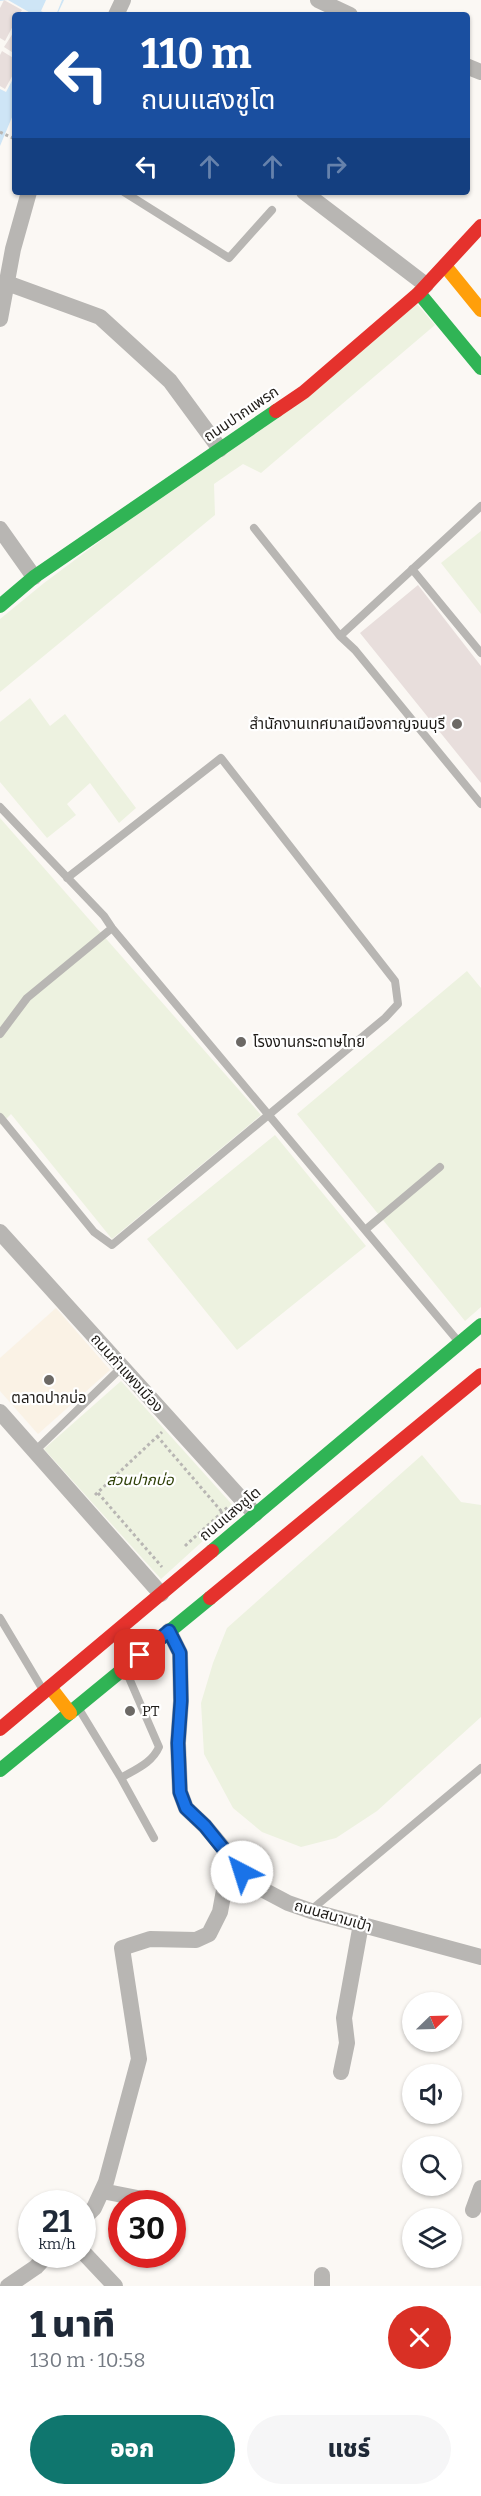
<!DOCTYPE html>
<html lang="th">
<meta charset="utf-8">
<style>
:root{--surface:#fff;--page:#f6f6f7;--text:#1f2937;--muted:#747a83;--accent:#0f766e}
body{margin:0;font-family:Bitter,"Noto Sans Thai",serif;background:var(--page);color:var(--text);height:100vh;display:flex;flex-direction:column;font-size:22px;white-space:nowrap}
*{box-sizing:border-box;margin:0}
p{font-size:20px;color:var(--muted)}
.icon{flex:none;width:33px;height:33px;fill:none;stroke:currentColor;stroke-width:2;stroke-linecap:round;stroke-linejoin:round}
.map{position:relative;height:2286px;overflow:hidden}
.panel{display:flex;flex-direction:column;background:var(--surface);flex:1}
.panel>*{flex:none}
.hud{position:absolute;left:12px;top:12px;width:458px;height:183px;border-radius:6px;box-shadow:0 2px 4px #0004;background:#1a4fa0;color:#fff;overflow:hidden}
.needle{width:39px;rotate:67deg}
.buttons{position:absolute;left:402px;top:1992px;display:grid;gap:12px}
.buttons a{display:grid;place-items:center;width:60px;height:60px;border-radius:50%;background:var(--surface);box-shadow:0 2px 4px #0004;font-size:30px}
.speed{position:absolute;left:18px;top:2190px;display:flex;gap:12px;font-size:30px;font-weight:700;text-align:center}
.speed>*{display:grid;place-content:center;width:78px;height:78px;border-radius:50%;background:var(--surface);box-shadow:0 2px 4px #0004;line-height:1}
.speed small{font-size:15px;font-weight:400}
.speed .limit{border:9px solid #d22;background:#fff;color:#111}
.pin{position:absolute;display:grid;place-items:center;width:51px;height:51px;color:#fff;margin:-26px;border-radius:12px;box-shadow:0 3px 9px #0006}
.me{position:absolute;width:66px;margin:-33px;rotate:320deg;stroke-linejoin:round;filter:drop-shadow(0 0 4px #0008)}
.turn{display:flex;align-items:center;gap:21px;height:126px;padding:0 30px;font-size:27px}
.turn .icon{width:78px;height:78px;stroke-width:2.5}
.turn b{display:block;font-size:42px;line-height:51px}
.lanes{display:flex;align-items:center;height:57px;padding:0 30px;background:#0003;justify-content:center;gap:30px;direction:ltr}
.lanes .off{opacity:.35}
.round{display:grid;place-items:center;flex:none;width:63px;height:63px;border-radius:32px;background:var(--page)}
.summary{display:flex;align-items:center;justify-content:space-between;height:102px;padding:0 30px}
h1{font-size:36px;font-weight:800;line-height:45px}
.action{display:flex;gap:12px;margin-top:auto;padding:12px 30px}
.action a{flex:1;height:69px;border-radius:36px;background:var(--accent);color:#fff;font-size:24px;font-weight:800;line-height:69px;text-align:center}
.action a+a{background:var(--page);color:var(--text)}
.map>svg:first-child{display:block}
.built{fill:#faf2e5}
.green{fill:#edf2e0}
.water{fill:#cee5f6}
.pier{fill:#fbf8f4}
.building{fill:#e8dedc}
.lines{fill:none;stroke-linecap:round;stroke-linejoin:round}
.path{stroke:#b8b6b3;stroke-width:3;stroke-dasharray:3 3;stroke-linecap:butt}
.lane{stroke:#b8b6b3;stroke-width:8}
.street{stroke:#b8b6b3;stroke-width:16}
.fast{stroke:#30b455;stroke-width:14}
.slow{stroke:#ff9f0a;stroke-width:14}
.jam{stroke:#e5322d;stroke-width:14}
.route-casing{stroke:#114b97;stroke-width:15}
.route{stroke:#1a73e8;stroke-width:10}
.poi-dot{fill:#6c6965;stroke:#fff;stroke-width:2}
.labels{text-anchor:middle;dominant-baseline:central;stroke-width:4.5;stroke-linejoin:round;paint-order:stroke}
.street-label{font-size:15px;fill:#1f1c18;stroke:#fff}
.poi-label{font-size:15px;fill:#1f1c18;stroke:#fff;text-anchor:start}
.park-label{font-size:15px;font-style:italic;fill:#2f4108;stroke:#fff}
</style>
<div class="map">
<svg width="481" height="2286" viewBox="0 0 481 2286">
<rect width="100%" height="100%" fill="#fbf8f4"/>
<!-- built -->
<path class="built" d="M56 1308 110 1370 38 1434 0 1391V1358Z"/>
<!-- green -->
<path class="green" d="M417 304 435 325 261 473 243 464 214 484 215 515 0 692V619L44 583Z
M481 531V614L441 563Z
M30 698 50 726 65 714 136 808 119 823 90 783 67 804 76 815 47 838 0 782V722Z
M0 818 261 1115 112 1239 11 1114 0 1125Z
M467 971 481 988V1307L465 1321 297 1114Z
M275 1135 366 1246 237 1350 147 1239Z
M121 1381 237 1510 161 1579 44 1449Z
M422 1455 461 1502 481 1505V1717L377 1811 336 1838 301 1847 262 1832 233 1808 204 1754 201 1703 213 1663 227 1628Z"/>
<!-- water -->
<path class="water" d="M0 0H64L57 15H15V110L0 146Z"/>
<!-- pier -->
<path class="pier" d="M8 0 34 15H15V75L6 92 0 89V1Z
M46 0H62L56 15H48L41 11Z"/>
<!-- building -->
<path class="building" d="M4 0 22 10 19 15H15V22L5 41 0 38V8Z
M15 30V54L4 47Z
M2 51 15 59V71L5 89 0 86V55Z
M418 585 481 666V783L360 633Z"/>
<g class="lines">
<!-- path -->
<path class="path" d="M0 132 15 139
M157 1436 222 1512
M98 1493 162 1567
M95 1495 162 1432
M185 1546 229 1506"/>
<!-- lane -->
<path class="lane" d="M124 192 229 258 272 210
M481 506 340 636 355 650 481 804
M254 528 340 636
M412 569 481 653
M0 807 104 916 112 928 458 1341
M0 1034 27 998 112 928
M0 1117 94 1232 112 1245 385 1018 398 1004 395 981 221 758 67 878
M365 1230 440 1167
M35 1451 122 1367
M0 1618 43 1690
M79 1709 121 1778C136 1769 152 1763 159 1747L126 1671
M121 1778 154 1838
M311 1910 481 1768"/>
<!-- street -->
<path class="street" d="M318 0 350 15
M116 15 123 0
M466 66 481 72
M304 192 426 285
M7 283 100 317 170 381 220 449
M0 319 13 249 29 192
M0 529 34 577
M0 1232 255 1514
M0 1412 161 1594
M169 1631 180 1653 181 1701 178 1743 180 1792 186 1808 205 1826 254 1885 288 1903 311 1911 481 1957
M341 2072 347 2043 344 2018 361 1924
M102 2191 163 2203
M473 2210 481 2188
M82 2220 94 2208 106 2182 139 2059 122 1948 150 1939 196 1940 209 1934 220 1912 230 1858
M82 2251 115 2286
M322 2275V2286
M8 2286 36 2267 48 2254"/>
<!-- fast -->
<path class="fast" d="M419 293 481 368
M0 606 34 577 276 411
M212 1551 481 1325
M0 1770 210 1598"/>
<!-- slow -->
<path class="slow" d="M446 267 481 310
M50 1687 70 1713"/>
<!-- jam -->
<path class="jam" d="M276 411 304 392 419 293 481 226
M210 1598 481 1375
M0 1729 212 1551"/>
</g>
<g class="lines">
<!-- route casing -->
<g class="route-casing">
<path id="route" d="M140 1655 169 1631 180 1653 181 1701 178 1743 180 1792 186 1808 205 1826 242 1872"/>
</g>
<!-- route -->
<use href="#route" class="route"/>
</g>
<!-- markers -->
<g class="poi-dot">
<circle cx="457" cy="724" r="6"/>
<circle cx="241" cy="1042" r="6"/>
<circle cx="49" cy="1380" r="6"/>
<circle cx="130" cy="1711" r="6"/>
</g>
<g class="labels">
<!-- street labels -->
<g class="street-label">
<text transform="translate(241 414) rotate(-34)">ถนนปากแพรก</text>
<text transform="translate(127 1373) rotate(48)">ถนนกำแพงเมือง</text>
<text transform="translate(230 1514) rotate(-40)">ถนนแสงชูโต</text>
<text transform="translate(333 1916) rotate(16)">ถนนสนามเป้า</text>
</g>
<!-- poi labels -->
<g class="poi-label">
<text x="445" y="724" text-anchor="end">สำนักงานเทศบาลเมืองกาญจนบุรี</text>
<text x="253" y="1042">โรงงานกระดาษไทย</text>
<text x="49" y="1398" text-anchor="middle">ตลาดปากบ่อ</text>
<text x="142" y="1711">PT</text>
</g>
<!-- park labels -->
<g class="park-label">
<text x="140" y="1480">สวนปากบ่อ</text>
</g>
</g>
</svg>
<div class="buttons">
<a><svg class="needle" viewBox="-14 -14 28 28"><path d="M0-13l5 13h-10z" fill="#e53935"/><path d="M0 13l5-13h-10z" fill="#747a83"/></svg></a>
<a><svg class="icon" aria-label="sound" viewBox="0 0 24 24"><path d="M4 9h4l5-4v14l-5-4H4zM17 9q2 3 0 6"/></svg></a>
<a><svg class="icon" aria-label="search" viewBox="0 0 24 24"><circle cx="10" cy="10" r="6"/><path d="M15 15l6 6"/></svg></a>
<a><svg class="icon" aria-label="layers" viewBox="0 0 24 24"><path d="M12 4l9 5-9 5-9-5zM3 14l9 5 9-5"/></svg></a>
</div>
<div class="speed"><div>21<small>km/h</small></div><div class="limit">30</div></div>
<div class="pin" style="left:140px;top:1655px;background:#d93025"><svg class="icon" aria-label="arrive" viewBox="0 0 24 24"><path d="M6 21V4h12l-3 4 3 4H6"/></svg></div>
<svg class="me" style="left:242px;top:1872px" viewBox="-20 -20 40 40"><circle r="19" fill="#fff"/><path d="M0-13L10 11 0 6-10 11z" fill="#1a73e8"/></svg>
<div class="hud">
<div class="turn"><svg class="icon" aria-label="left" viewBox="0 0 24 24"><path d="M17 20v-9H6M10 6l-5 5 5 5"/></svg><div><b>110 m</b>ถนนแสงชูโต</div></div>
<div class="lanes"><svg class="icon" aria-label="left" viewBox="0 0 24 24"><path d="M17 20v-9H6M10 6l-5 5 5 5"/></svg><svg class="icon off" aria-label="ahead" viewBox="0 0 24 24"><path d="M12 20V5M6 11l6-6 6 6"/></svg><svg class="icon off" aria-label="ahead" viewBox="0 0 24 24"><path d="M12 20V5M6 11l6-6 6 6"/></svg><svg class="icon off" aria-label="right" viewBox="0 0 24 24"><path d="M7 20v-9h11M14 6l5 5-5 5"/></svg></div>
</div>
</div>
<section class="panel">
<div class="summary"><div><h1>1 นาที</h1><p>130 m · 10:58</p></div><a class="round" style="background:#d93025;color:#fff"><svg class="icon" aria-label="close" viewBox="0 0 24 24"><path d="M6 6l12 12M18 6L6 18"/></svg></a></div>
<div class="action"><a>ออก</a><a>แชร์</a></div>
</section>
